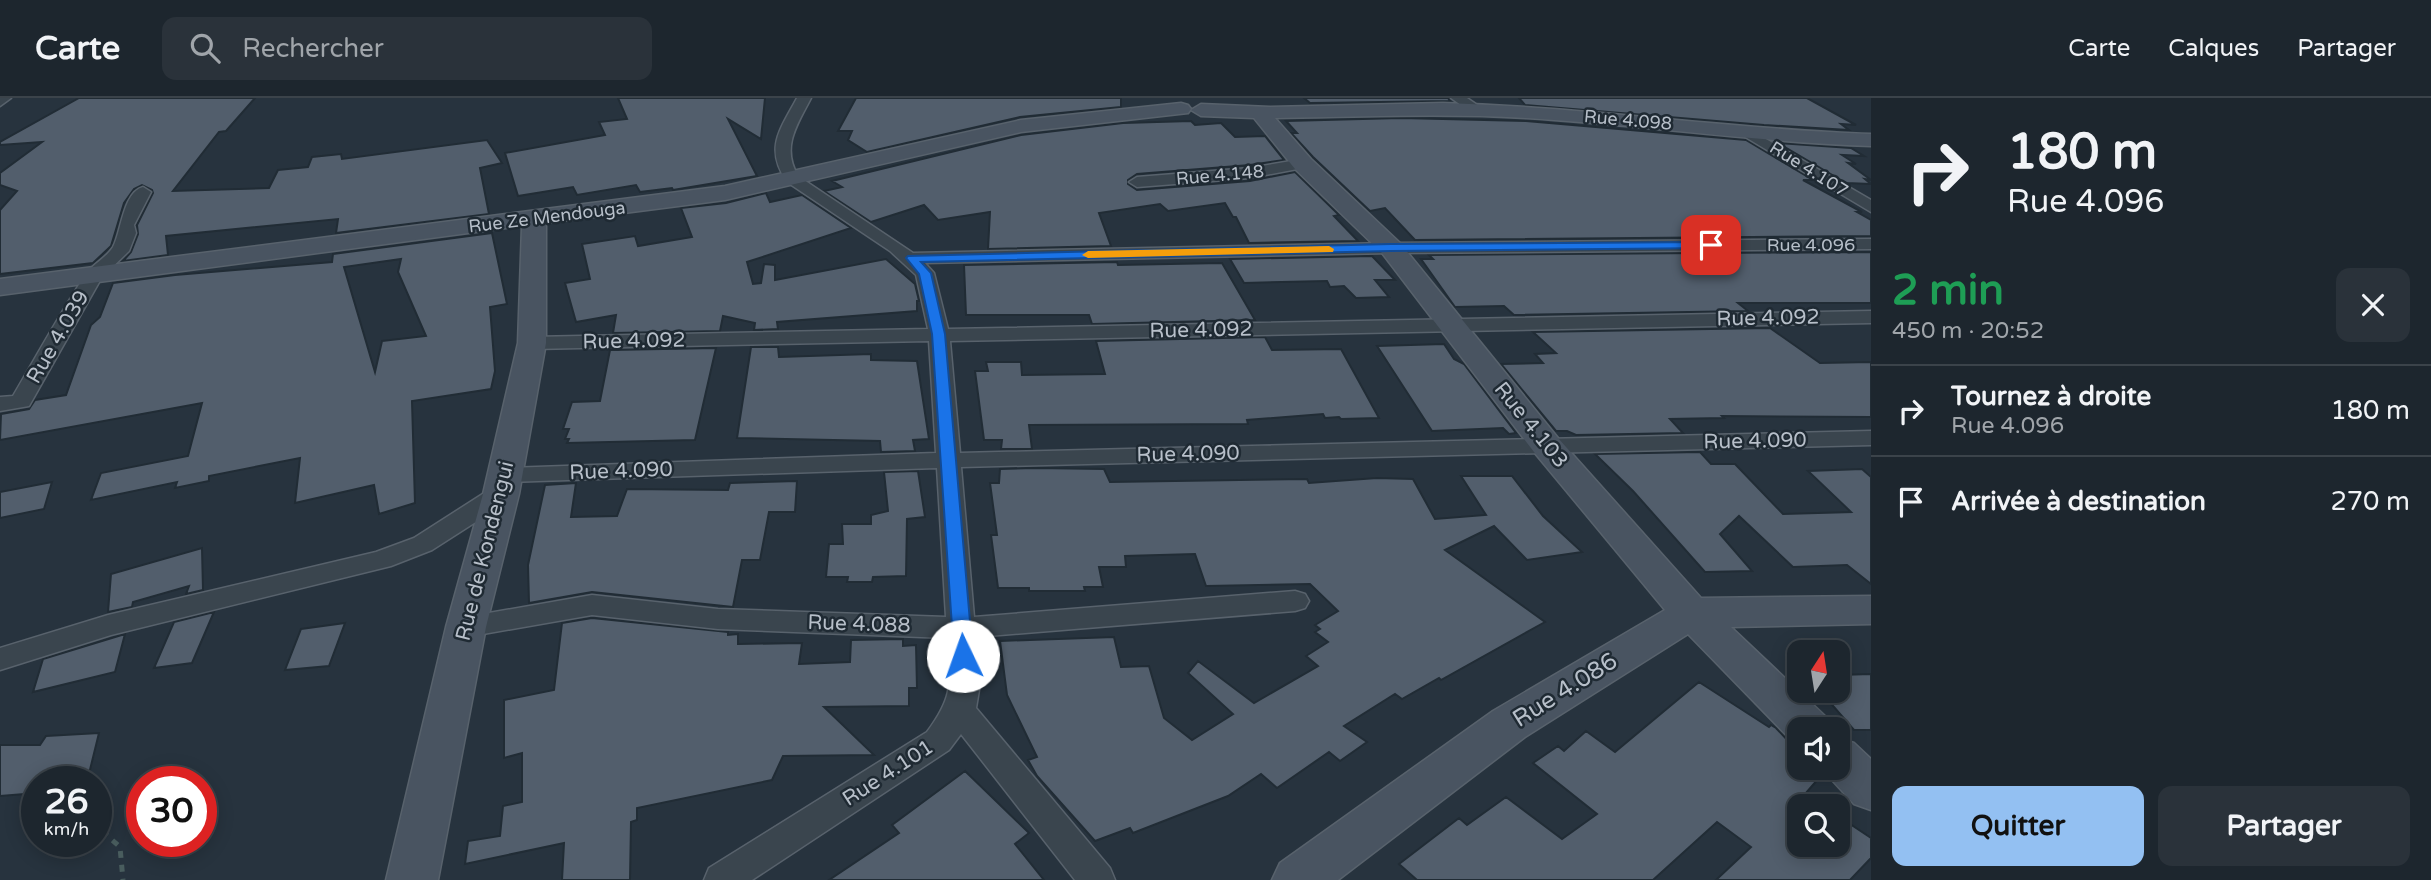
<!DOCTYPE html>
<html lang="fr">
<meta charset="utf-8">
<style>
:root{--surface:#1d262e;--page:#2a323a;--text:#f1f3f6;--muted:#a0a5aa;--line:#3b434a;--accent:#93c0f2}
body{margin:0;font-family:"Varela Round",sans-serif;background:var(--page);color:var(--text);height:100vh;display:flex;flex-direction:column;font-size:26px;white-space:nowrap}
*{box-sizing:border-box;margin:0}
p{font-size:23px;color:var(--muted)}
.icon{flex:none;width:38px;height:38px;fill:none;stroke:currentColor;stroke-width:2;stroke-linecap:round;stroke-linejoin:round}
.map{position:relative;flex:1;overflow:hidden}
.sheet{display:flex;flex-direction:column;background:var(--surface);width:560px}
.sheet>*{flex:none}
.guide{background:#1d262e;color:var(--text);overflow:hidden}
.needle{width:46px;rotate:12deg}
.fabs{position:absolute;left:1787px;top:542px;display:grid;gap:14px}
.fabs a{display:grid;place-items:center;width:63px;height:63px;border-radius:14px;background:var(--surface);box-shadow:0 4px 18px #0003,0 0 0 2px var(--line);font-size:35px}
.speed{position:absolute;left:21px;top:668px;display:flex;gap:14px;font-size:35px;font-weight:700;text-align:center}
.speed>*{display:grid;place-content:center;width:91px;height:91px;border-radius:50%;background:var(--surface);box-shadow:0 4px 18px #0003,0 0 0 2px var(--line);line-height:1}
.speed small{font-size:18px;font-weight:400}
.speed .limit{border:10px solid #d22;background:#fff;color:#111}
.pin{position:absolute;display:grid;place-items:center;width:60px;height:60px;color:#fff;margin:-30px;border-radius:14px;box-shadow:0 4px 10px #0006}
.me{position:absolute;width:77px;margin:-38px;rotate:357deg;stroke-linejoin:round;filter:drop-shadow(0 0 5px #0008)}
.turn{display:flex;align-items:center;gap:24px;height:147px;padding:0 21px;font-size:32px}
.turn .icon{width:91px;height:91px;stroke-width:2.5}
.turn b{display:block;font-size:49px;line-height:60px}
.round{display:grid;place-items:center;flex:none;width:74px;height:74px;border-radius:14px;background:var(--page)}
.head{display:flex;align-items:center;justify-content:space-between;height:119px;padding:0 21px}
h1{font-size:42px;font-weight:700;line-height:52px;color:#1e9e55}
.button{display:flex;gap:14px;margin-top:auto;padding:14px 21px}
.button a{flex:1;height:80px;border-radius:14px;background:var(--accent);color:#111;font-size:28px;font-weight:700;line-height:80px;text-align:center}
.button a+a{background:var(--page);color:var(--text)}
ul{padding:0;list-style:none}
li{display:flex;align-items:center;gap:21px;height:91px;padding:0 21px;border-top:2px solid var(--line)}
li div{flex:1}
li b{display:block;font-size:26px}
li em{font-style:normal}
header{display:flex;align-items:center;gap:42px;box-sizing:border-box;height:98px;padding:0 35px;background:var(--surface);border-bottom:2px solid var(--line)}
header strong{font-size:33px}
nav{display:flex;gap:38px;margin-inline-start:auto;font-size:24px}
.search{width:490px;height:63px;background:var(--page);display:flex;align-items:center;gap:18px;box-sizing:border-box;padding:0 24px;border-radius:14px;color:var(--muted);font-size:26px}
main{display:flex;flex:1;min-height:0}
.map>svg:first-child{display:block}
.building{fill:#525e6c;stroke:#212c35;stroke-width:2;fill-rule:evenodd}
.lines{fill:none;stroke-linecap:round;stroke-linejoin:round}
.street-casing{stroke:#58626c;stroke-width:3}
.secondary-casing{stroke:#58626c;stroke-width:3}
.path{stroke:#495d5e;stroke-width:5;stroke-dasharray:7 7;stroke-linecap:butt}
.street{fill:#3a454e;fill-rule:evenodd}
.secondary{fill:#495461;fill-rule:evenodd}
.route{fill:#1a73e8;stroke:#114b97;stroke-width:2}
.slow{fill:#f59e0b}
.labels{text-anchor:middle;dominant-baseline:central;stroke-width:5;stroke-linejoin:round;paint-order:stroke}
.far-street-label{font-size:18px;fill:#b7bfc9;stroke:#1f2a33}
.street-label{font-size:21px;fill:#b7bfc9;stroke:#1f2a33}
.near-street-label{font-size:24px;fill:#b7bfc9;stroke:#1f2a33}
</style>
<header>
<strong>Carte</strong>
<div class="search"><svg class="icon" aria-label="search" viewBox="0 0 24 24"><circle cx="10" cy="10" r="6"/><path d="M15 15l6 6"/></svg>Rechercher</div>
<nav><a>Carte</a><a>Calques</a><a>Partager</a></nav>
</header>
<main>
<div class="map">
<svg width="1871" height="782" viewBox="0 0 1871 782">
<rect width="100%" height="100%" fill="#27333e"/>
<!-- building -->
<path class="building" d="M79 0H255L226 33 219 34 173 93 269 90 278 72 308 69 312 59 341 56 342 61 487 42 502 65 480 70 489 116 336 135 338 121 166 138 168 157 123 163 131 154 138 136 137 127 153 95 152 92 142 87 134 91 124 105 111 148 93 165 0 176V112L17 93 0 87V75L42 44 0 47V44Z
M618 0H765L761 41 728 21 757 78 673 92 672 90 640 94 636 87 577 97 573 89 518 98 505 55 605 37 599 24 627 21Z
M856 0H1121V9L1020 19 867 54 848 42 852 33H838Z
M1304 0H1448L1450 3 1310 5Z
M1519 0H1807L1856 27 1841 26 1849 32 1764 27 1525 7Z
M1401 20 1526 23 1746 42 1813 82H1803L1862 114H1857L1871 122V138L1415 142 1385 110 1370 113 1313 59 1291 35H1297L1286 23Z
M1191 23 1195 27 1221 25 1235 39 1265 38 1284 62 1250 67 1137 76 1128 82V86L1137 92 1250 83 1295 74 1339 117 1334 118 1358 143 1249 145 1236 119H1233L1225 105 1168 113 1160 106 1099 115 1111 148 988 151 990 114 938 122 924 107 871 124 824 93 842 89 832 83 1021 37 1123 25Z
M1778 45 1851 50 1864 58 1842 57 1856 66 1848 65 1871 82 1865 81 1871 86 1846 85Z
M766 95 770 104 802 97 851 130 747 164 753 186 761 185 764 166 775 167V182L886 161 915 186 919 203H917V213L777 224 778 231 754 232 755 225 723 218 720 233 613 235 616 217 576 224 565 185 590 181 582 146 635 138 638 148 692 139 681 110 726 105Z
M492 135 507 206 490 209 495 273 491 291 412 303 415 405 379 416 374 387 295 405 300 360 209 378V383L175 390 177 384 91 402 101 375 188 358 202 305 0 342 1 316 29 311 35 302 66 297 91 227 100 219 113 185 175 177 332 164 333 156ZM401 161 398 174 426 238 382 243 375 274 344 169Z
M1871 154V205H1738L1748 213 1514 217 1504 208 1455 209 1421 161H1433L1429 157Z
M1372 158 1395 182H1375L1389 199 1356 200 1344 188 1330 189 1327 183 1244 185 1230 161Z
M1117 164 1118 167 1222 165 1255 222 1092 226 1089 217H966L964 167Z
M1770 230 1820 265 1871 264V319L1722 318 1724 320 1670 321 1683 335 1576 337 1567 333H1556L1501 266 1543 265 1535 256 1556 255 1533 234Z
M1265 239 1272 252 1341 251 1379 320 1341 321 1339 319 1325 320 1323 316 1247 322 1248 326 1029 327 1032 351H1001L1002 342H984L975 273H988L986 264H1021L1022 277 1105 276 1096 243Z
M1444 246 1454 261 1464 266 1516 335 1509 336 1503 330 1432 333 1377 248Z
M751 249H778L779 259 871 256V262L917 263 929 341 913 342 915 353 881 354 880 343 737 340Z
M716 250 695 342 567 345 569 341H565L569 331H563L572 304 600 303 610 252Z
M1700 354 1711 366H1735L1783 416 1851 414 1808 373 1862 371 1871 379V486L1847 467 1793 469 1739 418 1720 436 1752 473 1705 474 1633 393 1595 356Z
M1035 370 1104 371 1110 384 1307 381 1309 385 1377 380 1413 381 1435 421 1486 417 1461 378H1512L1543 418 1582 454 1527 462 1494 428 1445 452 1545 524 1441 582 1439 580 1402 601 1395 596 1344 628 1367 644 1340 663 1329 654 1277 690 1261 676 1228 698 1133 735 1130 730 1095 743 1037 678 1028 662 1037 659 1007 597 1000 543 1114 539 1121 569 1149 568 1164 620 1192 642 1233 616 1188 575 1198 563 1254 605 1318 568 1306 558 1328 544 1315 534 1320 531 1315 527 1338 513 1310 486 1206 488 1195 456 1125 458 1126 469H1099L1103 489H1084L1085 493H1029V490H998L991 437H997L990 385H999L1000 371Z
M918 373 925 419 907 421 906 478 873 479 872 484H847L848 479H826L829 446H843L842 426H871V417L888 413 884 374Z
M797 383 795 414H769L760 462H742L733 509 592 494 529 505 528 467 545 387 576 385 571 419 617 418 627 391 728 392 730 385Z
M52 384 44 411 0 420V394Z
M202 450 203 492 186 496 189 488 133 504 132 509 108 514 111 476Z
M214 514 192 565 154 570 174 524Z
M592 520 728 534V537L738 536V546L802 545 799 566 850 564 851 542 903 541V548L916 547 917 590H909V608L824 609 874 657 783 658 772 682 637 710V722L631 724 630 782H562L564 745 465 766 468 743 500 738 503 708 522 704V655L504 660V602L554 592 562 525Z
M345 525 329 568 285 572 301 531Z
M125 536 115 574 33 594 43 561Z
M1871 576V632H1854L1820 593H1838V577Z
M1699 584 1769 629 1771 627 1776 630 1792 647 1799 649V670L1819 680 1806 695 1823 709H1799V747H1838V718L1871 740V760L1850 782H1716L1751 749 1717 724 1653 782H1417L1399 766 1459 720 1467 727 1506 699 1562 741 1597 716 1533 665 1558 648 1564 653 1586 633 1615 654Z
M99 635 87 684H37V695L0 698V647H40L46 638Z
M965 673 1029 735 1015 746 1044 782H829L899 735 892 727Z"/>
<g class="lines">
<!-- street casing -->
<g class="street-casing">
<path id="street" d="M0 0H11L0 8Z
M797 0H811C797 27 781 49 798 78L913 155 1391 145 1871 141V151L1391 155 925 165 934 175 948 231 1871 213V225L950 243 960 355 1871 333V347L961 369 974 519 1295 493 1305 496 1309 503 1305 510 1295 513 976 539 980 586 976 610 1110 770 1115 782H1075L961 636 949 652 752 782H704L709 770 927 634C955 596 950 585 947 540L718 531 592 517 466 539 456 536 452 529 456 522 466 519 592 497 718 511 946 519 937 370 505 384 496 382 493 377 496 372 505 370 936 355 929 243 532 251 525 249 522 245 525 241 532 239 928 231 916 177 890 153 787 84C764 50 780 32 797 0Z
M1451 0H1467L1483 11 1481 14H1471Z
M1747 30 1871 102V114L1742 37V31Z
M1303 61 1308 63 1311 66 1308 69 1250 80 1137 89 1129 84 1137 79 1250 70Z
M143 89 151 94 134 127 136 135 129 153 102 179 29 308 0 313V299L13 298C37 257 60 215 86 176 93 166 106 160 113 149 121 135 123 94 143 89Z
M501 388 510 390 513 396 510 402 432 452 391 468 111 537 0 572V550L108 517 376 454 414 440 492 390Z"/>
</g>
<!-- secondary casing -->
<g class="secondary-casing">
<path id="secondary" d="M1181 5 1188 7 1191 11 1188 15 1021 34 725 102 546 125V245L519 396 486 529 438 782H386L446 529 483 396 518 245 522 128 0 197V181L725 88 1021 22Z
M1443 5C1586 9 1728 31 1871 36V48C1755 44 1641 27 1526 20 1442 15 1359 19 1275 20L1311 61 1400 145 1558 340 1701 500 1871 498V526L1731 529 1826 619 1832 632H1799V647L1794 645 1688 536 1525 639 1338 782H1272L1280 765 1493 613 1665 512 1534 354 1382 155 1295 71 1254 20 1201 18 1191 12 1201 6 1270 9Z
M1838 640 1854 645 1871 661V712L1854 706 1821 670H1838Z"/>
</g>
<!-- path -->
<path class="path" d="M102 733 120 749 123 782"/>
<!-- street -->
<use href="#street" class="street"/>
<!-- secondary -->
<use href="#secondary" class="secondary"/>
</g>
<!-- route -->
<path class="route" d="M1711 144 1715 145V150L1391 153 921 164 931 175 945 236 973 558 970 563 963 565 956 563 954 558 932 236 919 176 906 160 908 158 1391 146Z"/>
<!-- slow -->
<path class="slow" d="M1329 148 1334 151 1333 154 1088 160 1082 157 1088 153Z"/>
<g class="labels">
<!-- far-street labels -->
<g class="far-street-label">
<text transform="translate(1628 22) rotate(5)">Rue 4.098</text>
<text transform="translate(1809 71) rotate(32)">Rue 4.107</text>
<text transform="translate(1220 77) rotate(-5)">Rue 4.148</text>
<text transform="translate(547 119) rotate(-7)">Rue Ze Mendouga</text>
<text x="1811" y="147">Rue 4.096</text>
</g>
<!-- street labels -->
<g class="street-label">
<text transform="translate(1768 220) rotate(-1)">Rue 4.092</text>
<text transform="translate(1201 232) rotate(-1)">Rue 4.092</text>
<text transform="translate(58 239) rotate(-60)">Rue 4.039</text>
<text transform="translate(634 243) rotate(-1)">Rue 4.092</text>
<text transform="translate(1531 327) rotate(51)">Rue 4.103</text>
<text transform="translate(1755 343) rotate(-1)">Rue 4.090</text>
<text transform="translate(1188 356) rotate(-1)">Rue 4.090</text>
<text transform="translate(621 373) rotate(-2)">Rue 4.090</text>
<text transform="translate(485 453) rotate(-76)">Rue de Kondengui</text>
<text transform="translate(859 526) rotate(2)">Rue 4.088</text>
<text transform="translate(888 675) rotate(-33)">Rue 4.101</text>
</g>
<!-- near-street labels -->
<g class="near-street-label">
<text transform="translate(1565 592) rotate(-32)">Rue 4.086</text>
</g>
</g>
</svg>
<div class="fabs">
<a><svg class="needle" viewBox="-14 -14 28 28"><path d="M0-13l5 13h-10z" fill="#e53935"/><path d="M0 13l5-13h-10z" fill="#a0a5aa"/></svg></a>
<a><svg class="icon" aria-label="sound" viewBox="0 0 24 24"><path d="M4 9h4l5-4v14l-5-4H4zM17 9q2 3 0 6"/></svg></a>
<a><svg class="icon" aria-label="search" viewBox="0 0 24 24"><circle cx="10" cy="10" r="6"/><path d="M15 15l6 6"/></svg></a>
</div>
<div class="speed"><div>26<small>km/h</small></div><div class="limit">30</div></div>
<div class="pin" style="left:1711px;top:147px;background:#d93025"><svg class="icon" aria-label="arrive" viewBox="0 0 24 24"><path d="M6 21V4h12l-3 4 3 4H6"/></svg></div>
<svg class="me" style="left:963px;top:558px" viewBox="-20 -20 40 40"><circle r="19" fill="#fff"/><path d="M0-13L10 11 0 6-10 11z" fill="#1a73e8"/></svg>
</div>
<section class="sheet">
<div class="guide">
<div class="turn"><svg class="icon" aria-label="right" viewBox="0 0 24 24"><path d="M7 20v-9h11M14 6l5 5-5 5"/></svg><div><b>180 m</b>Rue 4.096</div></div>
</div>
<div class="head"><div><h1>2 min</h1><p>450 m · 20:52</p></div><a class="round"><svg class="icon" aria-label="close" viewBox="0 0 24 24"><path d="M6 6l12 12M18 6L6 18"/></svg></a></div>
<ul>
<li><svg class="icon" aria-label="right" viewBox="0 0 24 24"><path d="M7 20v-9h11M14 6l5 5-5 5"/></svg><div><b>Tournez à droite</b><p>Rue 4.096</p></div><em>180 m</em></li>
<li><svg class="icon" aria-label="arrive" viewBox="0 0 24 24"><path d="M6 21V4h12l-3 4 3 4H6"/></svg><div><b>Arrivée à destination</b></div><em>270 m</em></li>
</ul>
<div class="button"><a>Quitter</a><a>Partager</a></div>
</section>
</main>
